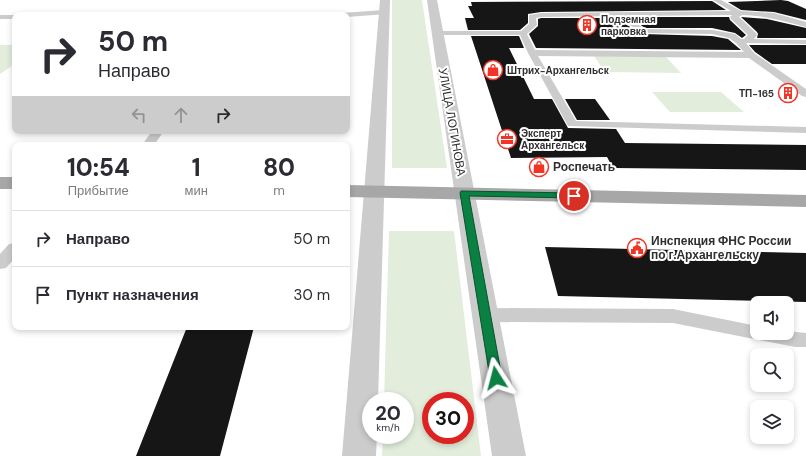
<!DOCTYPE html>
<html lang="ru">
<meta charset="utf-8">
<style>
:root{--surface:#fff;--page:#f7f7f7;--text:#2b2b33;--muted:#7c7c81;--line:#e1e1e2}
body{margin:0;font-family:"DM Sans",sans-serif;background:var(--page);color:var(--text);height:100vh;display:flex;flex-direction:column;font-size:15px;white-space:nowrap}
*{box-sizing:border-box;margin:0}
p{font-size:13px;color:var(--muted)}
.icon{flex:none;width:22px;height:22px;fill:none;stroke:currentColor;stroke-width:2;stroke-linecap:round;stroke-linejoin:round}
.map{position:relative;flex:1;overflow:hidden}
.side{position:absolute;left:12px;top:142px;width:338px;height:188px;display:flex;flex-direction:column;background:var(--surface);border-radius:8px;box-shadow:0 2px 6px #0003}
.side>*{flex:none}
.top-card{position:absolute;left:12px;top:12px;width:338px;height:122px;border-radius:8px;box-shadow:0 2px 6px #0003;background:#fff;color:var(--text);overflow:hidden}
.controls{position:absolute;left:750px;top:296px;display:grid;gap:8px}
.controls a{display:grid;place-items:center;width:44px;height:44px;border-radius:8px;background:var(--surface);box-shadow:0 2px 6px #0003;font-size:20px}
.speed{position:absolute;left:362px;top:392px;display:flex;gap:8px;font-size:20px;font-weight:700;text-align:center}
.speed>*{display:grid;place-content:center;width:52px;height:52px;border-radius:50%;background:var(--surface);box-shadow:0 2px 6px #0003;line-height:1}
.speed small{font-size:10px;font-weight:400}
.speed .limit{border:6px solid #d22;background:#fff;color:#111}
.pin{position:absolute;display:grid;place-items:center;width:34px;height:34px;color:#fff;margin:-17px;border:2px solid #fff;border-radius:50%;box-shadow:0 1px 4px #0007}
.me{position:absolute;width:44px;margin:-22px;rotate:351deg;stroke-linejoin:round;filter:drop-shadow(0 0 3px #0008)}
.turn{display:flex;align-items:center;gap:14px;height:84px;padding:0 20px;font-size:18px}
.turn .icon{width:52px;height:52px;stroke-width:2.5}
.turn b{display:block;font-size:28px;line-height:34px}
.lanes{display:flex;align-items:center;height:38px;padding:0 20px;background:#0003;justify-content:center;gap:20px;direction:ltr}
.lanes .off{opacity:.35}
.eta{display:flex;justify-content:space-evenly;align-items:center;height:68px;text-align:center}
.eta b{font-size:24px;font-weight:800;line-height:28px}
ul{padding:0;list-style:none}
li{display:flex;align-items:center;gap:12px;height:56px;padding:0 20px;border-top:1px solid var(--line)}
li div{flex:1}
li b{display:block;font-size:15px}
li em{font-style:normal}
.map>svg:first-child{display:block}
.green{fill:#e2eddb;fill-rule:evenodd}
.building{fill:#161616}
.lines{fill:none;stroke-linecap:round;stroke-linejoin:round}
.service{fill:#ccc;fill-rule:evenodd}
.minor{fill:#ccc;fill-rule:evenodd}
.primary{fill:#a7a7a7;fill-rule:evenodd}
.route{fill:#0b8043;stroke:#07532c}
.labels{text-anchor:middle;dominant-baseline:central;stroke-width:4;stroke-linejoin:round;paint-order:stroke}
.far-poi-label{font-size:10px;font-weight:bold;fill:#2f2f2f;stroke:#fff;text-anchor:start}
.street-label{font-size:12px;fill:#2f2f2f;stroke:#fff}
.poi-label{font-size:12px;font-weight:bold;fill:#2f2f2f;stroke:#fff;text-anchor:start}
</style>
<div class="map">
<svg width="806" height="456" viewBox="0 0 806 456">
<rect width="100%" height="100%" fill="#fff"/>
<!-- green -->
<path class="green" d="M392 0H422L447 168H392Z
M0 45H15V64L0 74Z
M594 56 666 57 681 73 605 72Z
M652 92H721L744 112H670Z
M389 231H454L481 456H382L383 435H405V401H384ZM431 401H465V435H431Z"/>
<!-- building -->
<path class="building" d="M781 0 788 1 806 9V20L774 12 741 10 728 2Z
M712 1 726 10 541 12 528 14V23L520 30H468L465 18H474L468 6H472L471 2Z
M629 17H729L730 20 746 35 742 38 735 33 712 28H645Z
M741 17 767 19 806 28V38H757L758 34 757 32Z
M541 18H614L643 34 712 36 728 39 741 50 536 48 529 34 538 26V19Z
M471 36H519L524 48H509L534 99H552L568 128 616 129 625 143 806 145V170L613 168 607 157 511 158Z
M749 45H806V64H772L755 52Z
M565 99H595L610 120H577Z
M545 247 806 253V302L558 296Z
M187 327H254L220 456H136Z"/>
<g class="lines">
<!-- service -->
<path class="service" d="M713 0H721L741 11 774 13 806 22V27C782 21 768 16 742 15L739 17 756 33 757 35 754 39 806 40V44L746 43 754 53 806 89V97L802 96 749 58 538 56 576 121 806 127V133L568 126 528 53 520 35H437L433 33 437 31H521L529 24V15L541 13 731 11ZM732 15 730 17 731 19 748 35 744 39H741L735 34 712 30 645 29 624 16ZM614 16 643 33 712 34 729 38 736 43 744 52 535 50 527 34 537 25 536 18 541 17Z
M384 10 388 12 387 14 347 17V15H337L341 13Z
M0 15H16L15 19H0Z
M152 131H164L154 145H142Z
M15 243V258L6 268 0 269V254L9 244Z
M485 308 673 309 757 326V333H787V331L806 333V347H795L673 323 485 322 479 320 476 315 479 310Z"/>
<!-- minor -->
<path class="minor" d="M380 0H390L378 401H371V435H377L376 456H342Z
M427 0H437L526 456H492Z"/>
<!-- primary -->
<path class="primary" d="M0 177H15V189H0Z
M347 185 806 195V207L347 197Z"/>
</g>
<!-- route -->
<path class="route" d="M461 191 574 193 578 196 574 198 469 196 502 378 500 381 496 383 491 381 490 378 460 193Z"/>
<!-- icons -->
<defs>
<g id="building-ring" transform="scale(1)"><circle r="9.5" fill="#fff" stroke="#f13425" stroke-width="1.5"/><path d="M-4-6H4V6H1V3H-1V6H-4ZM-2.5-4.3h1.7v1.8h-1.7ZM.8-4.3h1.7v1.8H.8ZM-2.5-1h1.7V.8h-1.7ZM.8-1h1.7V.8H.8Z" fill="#f13425"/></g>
<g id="shop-ring" transform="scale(1)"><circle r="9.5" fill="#fff" stroke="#f13425" stroke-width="1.5"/><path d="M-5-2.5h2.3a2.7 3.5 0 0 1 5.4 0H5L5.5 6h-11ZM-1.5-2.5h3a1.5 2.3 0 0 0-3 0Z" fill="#f13425"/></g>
<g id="office-ring" transform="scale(1)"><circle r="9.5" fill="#fff" stroke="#f13425" stroke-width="1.5"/><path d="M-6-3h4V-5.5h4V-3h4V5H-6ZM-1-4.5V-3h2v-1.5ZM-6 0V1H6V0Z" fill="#f13425"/></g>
<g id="civic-ring" transform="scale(1)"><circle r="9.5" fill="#fff" stroke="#f13425" stroke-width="1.5"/><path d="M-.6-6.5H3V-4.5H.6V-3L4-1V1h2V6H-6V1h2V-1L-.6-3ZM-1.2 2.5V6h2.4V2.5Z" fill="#f13425"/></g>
</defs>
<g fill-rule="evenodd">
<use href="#building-ring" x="587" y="25"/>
<use href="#shop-ring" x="493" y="70"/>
<use href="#building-ring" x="788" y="93"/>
<use href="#office-ring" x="507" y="139"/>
<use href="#shop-ring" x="539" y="167"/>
<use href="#civic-ring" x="637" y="248"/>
</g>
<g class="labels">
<!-- far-poi labels -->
<g class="far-poi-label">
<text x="601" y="19">Подземная<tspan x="601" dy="12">парковка</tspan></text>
<text x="507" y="70">Штрих-Архангельск</text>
<text x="774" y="93" text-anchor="end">ТП-165</text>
<text x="521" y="133">Эксперт<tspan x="521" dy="12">Архангельск</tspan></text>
</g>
<!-- street labels -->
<g class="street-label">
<text transform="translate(452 122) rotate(80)">УЛИЦА ЛОГИНОВА</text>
</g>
<!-- poi labels -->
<g class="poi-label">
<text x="553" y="167">Роспечать</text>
<text x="651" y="241">Инспекция ФНС России<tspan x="651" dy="14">по г.Архангельску</tspan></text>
</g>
</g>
</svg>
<div class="controls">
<a><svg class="icon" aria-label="sound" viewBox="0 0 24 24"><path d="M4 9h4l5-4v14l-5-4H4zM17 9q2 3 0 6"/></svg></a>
<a><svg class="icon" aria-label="search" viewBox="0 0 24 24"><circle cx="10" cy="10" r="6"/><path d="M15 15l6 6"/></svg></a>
<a><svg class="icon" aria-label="layers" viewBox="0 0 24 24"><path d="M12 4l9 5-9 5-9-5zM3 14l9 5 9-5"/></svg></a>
</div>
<div class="speed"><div>20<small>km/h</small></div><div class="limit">30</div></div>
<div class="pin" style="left:574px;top:196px;background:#d93025"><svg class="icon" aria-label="arrive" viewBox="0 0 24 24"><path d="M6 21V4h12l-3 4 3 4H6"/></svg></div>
<svg class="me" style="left:496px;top:378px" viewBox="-20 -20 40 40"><path d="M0-17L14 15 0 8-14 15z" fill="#0b8043" stroke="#fff" stroke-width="4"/></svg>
<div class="top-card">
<div class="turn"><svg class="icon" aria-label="right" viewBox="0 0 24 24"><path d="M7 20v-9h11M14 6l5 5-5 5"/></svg><div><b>50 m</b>Направо</div></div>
<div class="lanes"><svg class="icon off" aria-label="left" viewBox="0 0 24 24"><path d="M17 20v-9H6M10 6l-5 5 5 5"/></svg><svg class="icon off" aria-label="ahead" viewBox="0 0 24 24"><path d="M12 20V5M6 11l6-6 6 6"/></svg><svg class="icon" aria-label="right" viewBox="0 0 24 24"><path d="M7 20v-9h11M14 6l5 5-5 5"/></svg></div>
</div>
<section class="side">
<div class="eta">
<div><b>10:54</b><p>Прибытие</p></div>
<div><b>1</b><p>мин</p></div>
<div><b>80</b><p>m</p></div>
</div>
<ul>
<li><svg class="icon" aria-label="right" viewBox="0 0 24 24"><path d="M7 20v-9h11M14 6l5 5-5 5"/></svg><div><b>Направо</b></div><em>50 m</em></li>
<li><svg class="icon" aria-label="arrive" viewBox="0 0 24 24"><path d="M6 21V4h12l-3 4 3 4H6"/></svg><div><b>Пункт назначения</b></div><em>30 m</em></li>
</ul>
</section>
</div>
